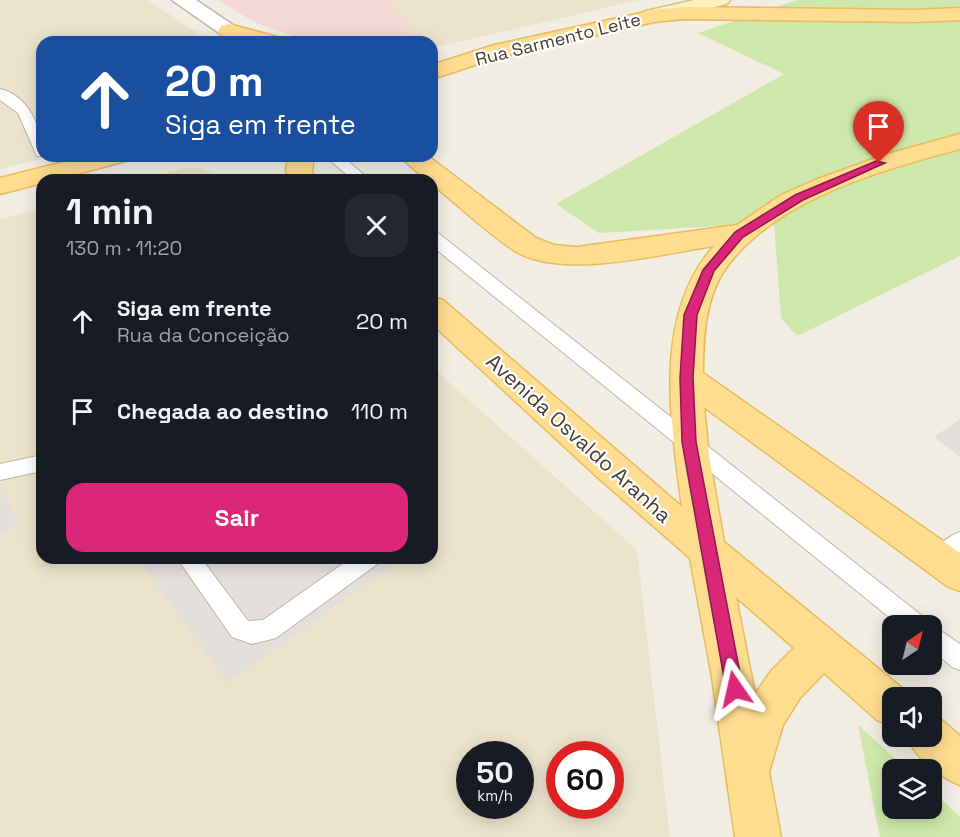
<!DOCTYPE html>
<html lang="pt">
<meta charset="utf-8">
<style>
:root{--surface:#171b24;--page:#242831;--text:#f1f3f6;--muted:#9ea1a6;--accent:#db2777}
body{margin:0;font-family:"Space Grotesk",sans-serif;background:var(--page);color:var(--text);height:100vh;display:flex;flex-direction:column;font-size:22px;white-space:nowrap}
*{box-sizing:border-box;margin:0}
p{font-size:20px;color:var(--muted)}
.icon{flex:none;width:33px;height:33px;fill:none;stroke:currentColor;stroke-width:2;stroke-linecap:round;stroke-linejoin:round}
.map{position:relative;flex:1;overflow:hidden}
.sheet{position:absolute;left:36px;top:174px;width:402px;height:390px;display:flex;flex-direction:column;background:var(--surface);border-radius:18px;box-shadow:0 3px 15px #0003}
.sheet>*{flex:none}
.top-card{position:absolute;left:36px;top:36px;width:402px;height:126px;border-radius:18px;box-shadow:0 3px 15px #0003;background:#1a4fa0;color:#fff;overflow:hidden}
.needle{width:39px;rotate:35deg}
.tools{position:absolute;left:882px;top:615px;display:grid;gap:12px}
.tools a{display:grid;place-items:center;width:60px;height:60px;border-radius:12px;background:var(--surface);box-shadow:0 3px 15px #0003;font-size:30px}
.speed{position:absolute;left:456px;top:741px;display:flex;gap:12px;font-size:30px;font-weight:700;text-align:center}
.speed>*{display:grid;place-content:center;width:78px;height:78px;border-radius:50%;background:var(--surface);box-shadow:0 3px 15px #0003;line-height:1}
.speed small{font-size:15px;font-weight:400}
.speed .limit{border:9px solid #d22;background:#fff;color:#111}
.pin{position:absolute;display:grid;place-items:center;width:51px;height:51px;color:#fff;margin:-62px -26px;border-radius:50% 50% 50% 0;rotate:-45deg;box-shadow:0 0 6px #0007}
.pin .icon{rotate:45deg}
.me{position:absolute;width:66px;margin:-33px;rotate:349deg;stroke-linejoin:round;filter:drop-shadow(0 0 4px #0008)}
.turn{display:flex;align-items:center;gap:21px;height:126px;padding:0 30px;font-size:27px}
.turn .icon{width:78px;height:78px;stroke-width:2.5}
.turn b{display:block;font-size:42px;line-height:51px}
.round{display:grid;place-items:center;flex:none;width:63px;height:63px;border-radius:18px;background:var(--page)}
.summary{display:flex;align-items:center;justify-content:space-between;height:102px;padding:0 30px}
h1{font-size:36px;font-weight:700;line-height:45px}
.action{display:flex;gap:12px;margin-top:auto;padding:12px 30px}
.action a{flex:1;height:69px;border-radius:18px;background:var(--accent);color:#fff;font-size:24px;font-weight:700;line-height:69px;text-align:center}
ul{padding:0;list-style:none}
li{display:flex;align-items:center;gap:18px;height:90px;padding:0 30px}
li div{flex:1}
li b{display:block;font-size:22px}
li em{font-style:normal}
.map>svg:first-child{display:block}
.education{fill:#ece3cd;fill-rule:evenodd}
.medical{fill:#f4d9d6}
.green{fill:#cde8aa}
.parking{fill:#e3e0dc}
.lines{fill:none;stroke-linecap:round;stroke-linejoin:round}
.service-casing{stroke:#beb5a6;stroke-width:2}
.tertiary-casing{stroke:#beb5a6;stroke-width:3}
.secondary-casing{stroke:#d4c191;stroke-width:3}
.primary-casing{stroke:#e7bb5d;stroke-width:3}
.service{fill:#fff;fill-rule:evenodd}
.tertiary{fill:#fff;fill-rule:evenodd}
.secondary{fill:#ffefc1;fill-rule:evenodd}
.primary{fill:#ffdd90;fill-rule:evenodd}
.route{fill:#db2777;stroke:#8e194d;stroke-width:1.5}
.labels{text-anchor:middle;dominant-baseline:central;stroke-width:4.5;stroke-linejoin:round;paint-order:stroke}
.far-street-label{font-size:18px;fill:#443d33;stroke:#fff}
.street-label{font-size:21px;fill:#443d33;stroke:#fff}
</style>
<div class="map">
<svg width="960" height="837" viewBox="0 0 960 837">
<rect width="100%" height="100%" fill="#f2eee3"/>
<!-- education -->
<path class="education" d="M0 0H148L210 42H42V156H53L0 169Z
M388 0H639L432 48V42H419Z
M184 168H202L223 180H142Z
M42 209V558H432V367L637 550 670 837H0V219ZM470 754H520V806H470ZM560 754H610V806H560Z"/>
<!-- medical -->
<path class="medical" d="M218 0H388L419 42H311L256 23Z"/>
<!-- green -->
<path class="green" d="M797 0H960V256L797 336 781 318 774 223 599 233 556 204 784 74 698 33Z
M858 725 907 769 892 770V808H932V791L960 817V837H880Z"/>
<!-- parking -->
<path class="parking" d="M960 419V457L934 437Z
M0 490 21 523 0 536Z
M138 558H403L227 683Z"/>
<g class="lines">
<!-- service casing -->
<g class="service-casing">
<path id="service" d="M0 89C30 96 42 129 42 156H47H37L18 113 0 100Z
M325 156H342L370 180H353Z
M432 232 438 233 926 619 929 626H900L432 246Z
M42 455V471L0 480V464Z
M960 532V555C951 563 945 570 932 566L929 559C935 547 948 536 960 532Z
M177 558H201L248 621 263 620 351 558H379L376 565 276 638 252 644 232 637Z
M932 625 960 644V670L952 667 932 650Z"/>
</g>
<!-- tertiary casing -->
<g class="tertiary-casing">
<path id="tertiary" d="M172 0H196L258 42H232Z"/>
</g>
<!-- secondary casing -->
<g class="secondary-casing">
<path id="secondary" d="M694 0H730L727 4 654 22 646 21 643 16 646 11Z"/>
</g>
<!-- primary casing -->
<g class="primary-casing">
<path id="primary" d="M683 7 915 10 960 8V20L915 22 683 19 654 22 500 57 432 79V65L494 45 654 10Z
M229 24 277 37 280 42C263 42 229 47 218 31L221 26Z
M960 134V149C882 170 772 200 724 271 705 300 703 340 703 373L960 553V591L947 586 704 407 709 456 724 542 907 692 909 698H892V726L877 720 824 673 800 698 783 725 769 772 781 837H735L712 677 690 558 595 475 432 324V297L443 300 682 507C671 422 652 316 714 246 661 254 561 280 515 251 486 232 459 206 432 184V180H426L399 156H428L536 238 554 245 577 247 737 225 781 195 815 180 884 155ZM736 597 794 648 771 671 755 694Z
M87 156H130L126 161 54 180H42V183L0 194V178Z
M288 156H314L312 171 316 180H290L286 171Z
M932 717 943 721 960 736V785C938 776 916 759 907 736H932Z"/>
</g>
<!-- service -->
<use href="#service" class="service"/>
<!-- tertiary -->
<use href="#tertiary" class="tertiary"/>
<!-- secondary -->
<use href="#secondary" class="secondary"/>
<!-- primary -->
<use href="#primary" class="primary"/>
</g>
<!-- route -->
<path class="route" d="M876 161 885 163 803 200 743 237 714 271 697 315 693 378 696 442 743 689 741 695 735 697 729 695 726 689 682 442 680 378 684 315 703 270 735 232 795 195Z"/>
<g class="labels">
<!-- far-street labels -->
<g class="far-street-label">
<text transform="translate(558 39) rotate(-14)">Rua Sarmento Leite</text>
</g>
<!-- street labels -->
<g class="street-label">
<text transform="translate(579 438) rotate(42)">Avenida Osvaldo Aranha</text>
</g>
</g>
</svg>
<div class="tools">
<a><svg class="needle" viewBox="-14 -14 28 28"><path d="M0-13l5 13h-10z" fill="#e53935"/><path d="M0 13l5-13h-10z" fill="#9ea1a6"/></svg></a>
<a><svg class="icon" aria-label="sound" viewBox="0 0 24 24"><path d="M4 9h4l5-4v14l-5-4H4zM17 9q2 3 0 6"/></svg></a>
<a><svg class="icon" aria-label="layers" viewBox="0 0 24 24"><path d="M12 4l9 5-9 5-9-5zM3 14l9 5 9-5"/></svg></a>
</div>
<div class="speed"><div>50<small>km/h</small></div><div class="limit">60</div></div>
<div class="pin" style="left:879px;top:163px;background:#d93025"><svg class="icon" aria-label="arrive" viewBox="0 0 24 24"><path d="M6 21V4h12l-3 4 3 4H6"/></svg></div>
<svg class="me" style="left:735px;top:689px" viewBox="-20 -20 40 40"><path d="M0-17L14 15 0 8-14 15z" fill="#db2777" stroke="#fff" stroke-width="4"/></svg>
<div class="top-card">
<div class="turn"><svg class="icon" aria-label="ahead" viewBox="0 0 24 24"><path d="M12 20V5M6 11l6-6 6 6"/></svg><div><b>20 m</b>Siga em frente</div></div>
</div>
<section class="sheet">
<div class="summary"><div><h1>1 min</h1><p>130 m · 11:20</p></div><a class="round"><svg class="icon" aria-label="close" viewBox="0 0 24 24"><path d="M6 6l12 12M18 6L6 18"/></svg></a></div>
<ul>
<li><svg class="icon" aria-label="ahead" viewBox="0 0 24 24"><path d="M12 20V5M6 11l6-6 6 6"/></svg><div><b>Siga em frente</b><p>Rua da Conceição</p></div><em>20 m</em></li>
<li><svg class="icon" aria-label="arrive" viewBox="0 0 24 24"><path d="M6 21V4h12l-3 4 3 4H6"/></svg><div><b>Chegada ao destino</b></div><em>110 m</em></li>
</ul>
<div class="action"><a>Sair</a></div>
</section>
</div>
